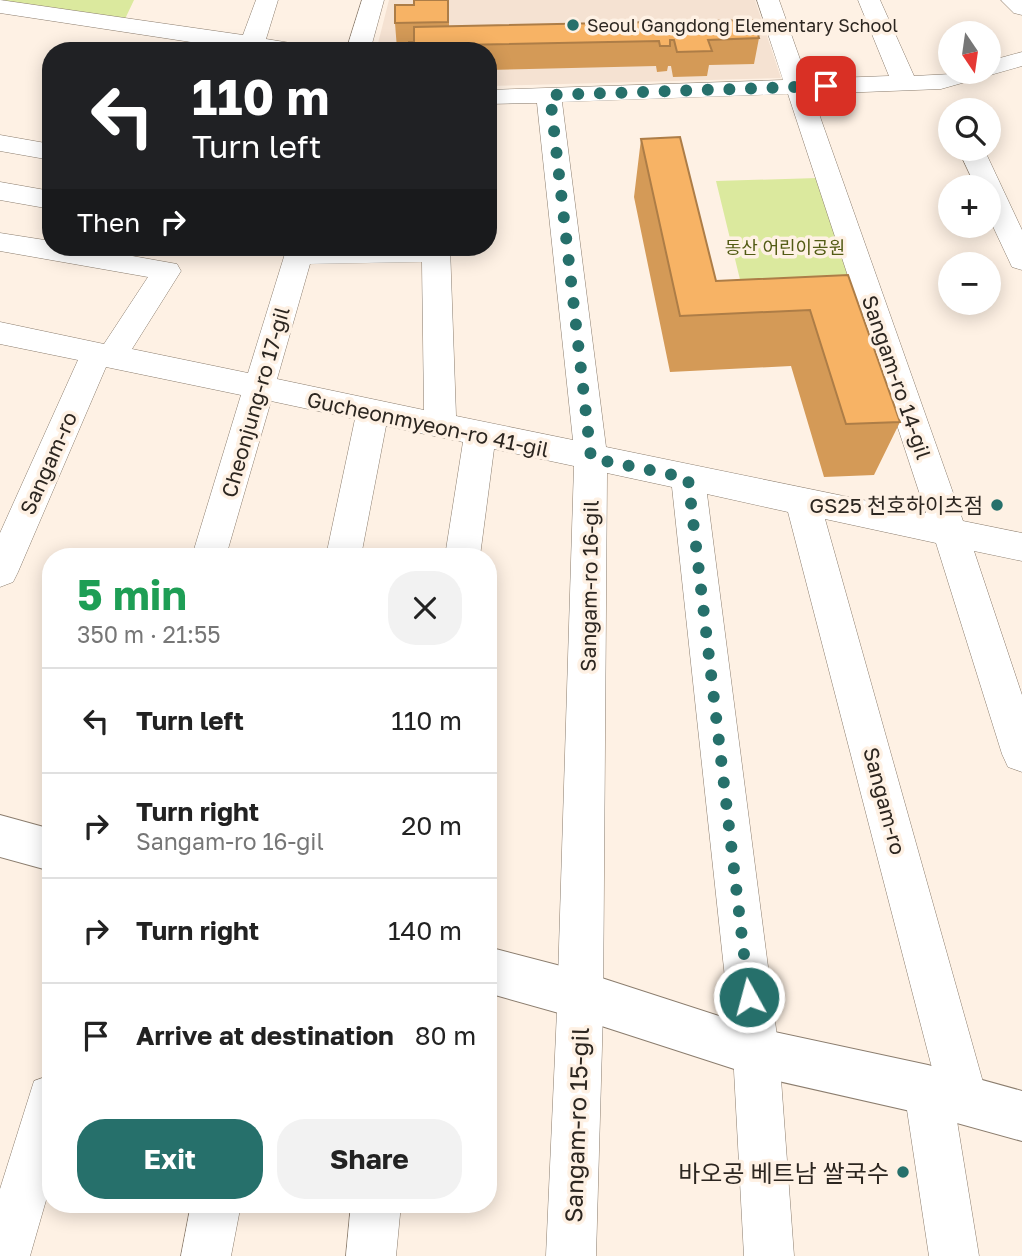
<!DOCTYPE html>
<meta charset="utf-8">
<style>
:root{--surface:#fff;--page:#f2f2f2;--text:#222;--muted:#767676;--line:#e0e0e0;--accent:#26706b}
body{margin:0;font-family:"Golos Text","Noto Sans KR",sans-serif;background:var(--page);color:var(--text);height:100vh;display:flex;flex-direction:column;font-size:26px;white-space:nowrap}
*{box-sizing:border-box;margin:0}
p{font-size:23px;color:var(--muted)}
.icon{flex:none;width:38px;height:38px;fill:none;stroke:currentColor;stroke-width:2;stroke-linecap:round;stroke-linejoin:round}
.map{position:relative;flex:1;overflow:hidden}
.sheet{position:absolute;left:42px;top:548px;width:455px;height:665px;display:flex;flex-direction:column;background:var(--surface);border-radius:28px;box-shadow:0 4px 18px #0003}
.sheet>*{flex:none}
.top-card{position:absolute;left:42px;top:42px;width:455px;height:214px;border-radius:28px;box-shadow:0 4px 18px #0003;background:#202124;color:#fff;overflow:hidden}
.needle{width:46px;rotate:167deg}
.fabs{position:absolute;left:938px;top:21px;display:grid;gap:14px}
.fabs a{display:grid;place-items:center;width:63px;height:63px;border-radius:50%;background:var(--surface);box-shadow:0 4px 18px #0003;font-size:35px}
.pin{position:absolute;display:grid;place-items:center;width:60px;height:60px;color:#fff;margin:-30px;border-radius:14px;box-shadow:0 4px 10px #0006}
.me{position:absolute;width:77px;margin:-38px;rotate:353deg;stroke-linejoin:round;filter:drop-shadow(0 0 5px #0008)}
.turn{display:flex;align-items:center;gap:24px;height:147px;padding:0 35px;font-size:32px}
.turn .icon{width:91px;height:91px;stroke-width:2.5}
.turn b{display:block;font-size:49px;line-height:60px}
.then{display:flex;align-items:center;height:66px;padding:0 35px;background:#0003;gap:14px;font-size:26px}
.round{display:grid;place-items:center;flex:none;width:74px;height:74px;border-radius:28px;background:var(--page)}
.headline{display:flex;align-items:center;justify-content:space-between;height:119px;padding:0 35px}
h1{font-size:42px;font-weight:700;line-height:52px;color:#1e9e55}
.action{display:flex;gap:14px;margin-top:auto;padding:14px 35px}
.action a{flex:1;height:80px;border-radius:28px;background:var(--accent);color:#fff;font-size:28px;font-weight:700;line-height:80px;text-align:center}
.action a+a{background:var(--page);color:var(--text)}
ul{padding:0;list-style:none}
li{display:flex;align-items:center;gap:21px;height:105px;padding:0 35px;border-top:2px solid var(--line)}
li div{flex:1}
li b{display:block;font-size:26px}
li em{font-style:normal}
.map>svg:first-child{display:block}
.education{fill:#f5e2d2}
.green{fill:#dbe99e}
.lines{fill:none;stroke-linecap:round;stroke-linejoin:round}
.street-casing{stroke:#8b7d6e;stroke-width:1}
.secondary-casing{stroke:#8b7d6e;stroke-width:2}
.street{fill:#fff;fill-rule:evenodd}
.secondary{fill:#fff;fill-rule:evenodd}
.wall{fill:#d49a57}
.building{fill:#f7b365;stroke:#ad7d47;stroke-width:2}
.route{stroke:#26706b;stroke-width:12;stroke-dasharray:0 21.6}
.poi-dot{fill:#26706b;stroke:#fef1e4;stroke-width:2.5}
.labels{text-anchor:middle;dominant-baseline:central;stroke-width:7;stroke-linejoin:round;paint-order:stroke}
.far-poi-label{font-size:18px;fill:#2c2620;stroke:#fef1e4;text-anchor:start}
.far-park-label{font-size:18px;fill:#525b14;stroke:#fef1e4}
.street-label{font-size:21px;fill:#2c2620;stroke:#fef1e4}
.poi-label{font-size:21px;fill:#2c2620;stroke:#fef1e4;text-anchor:end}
.near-street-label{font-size:24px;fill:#2c2620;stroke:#fef1e4}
.near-poi-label{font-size:24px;fill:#2c2620;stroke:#fef1e4;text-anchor:end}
</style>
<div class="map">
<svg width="1022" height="1256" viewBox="0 0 1022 1256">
<rect width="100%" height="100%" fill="#fef1e4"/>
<!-- education -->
<path class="education" d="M389 0H755L781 78 488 86V51H376Z"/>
<!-- green -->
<path class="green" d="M0 0H134L125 19Z
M817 178 857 297 745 300 716 181Z"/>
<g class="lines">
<!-- street casing -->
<g class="street-casing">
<path id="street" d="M0 0 243 35 256 0H278L266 39 309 46 313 51H250L0 13Z
M362 0H384L370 51H346Z
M757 0H779L807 79 889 76 858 0H880L914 76 989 72V61L1022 52V66L941 89 812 94 963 521 1022 533V561L974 551 1022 695V772L1008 767 1002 754 936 543 825 519 988 1100 981 1117 964 1124 957 1121 979 1256H929L904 1090 911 1073 928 1066 932 1068 788 512 707 494 779 1052 794 1256H744L733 1052 672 487 607 473 603 1011 596 1256H546L557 1011 574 466 494 449 480 556H445L463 442 386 426 361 556H326L355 419 271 401 226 556H192L241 395 106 367 18 572 13 582 0 587V533L78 360 0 344V322L104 344 148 277 0 251V233L51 241V247H82L177 264 181 271 132 349 248 373 287 247H450L456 416 573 440 537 103 488 104V90L783 80ZM788 94 926 513 606 447 562 102ZM422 262 424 410 277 379 310 264Z
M1001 0H1022V15L1014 13Z
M0 135 51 144V160L0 151Z
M958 149H984L1022 230V270L1012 267 989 218V187H976Z
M0 182 51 191V209L0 200Z
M51 1075V1183L30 1256H0V1189L34 1081Z
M191 1204H241L231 1256H181Z
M351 1204H401L396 1256H346Z"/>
</g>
<!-- secondary casing -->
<g class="secondary-casing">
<path id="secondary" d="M0 815 51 829V871L0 857Z
M488 947 580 971 756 1028 928 1065 1022 1091V1141L928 1115 756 1076 580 1019 488 993Z"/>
</g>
<!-- street -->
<use href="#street" class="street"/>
<!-- secondary -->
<use href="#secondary" class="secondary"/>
</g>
<!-- wall -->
<path class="wall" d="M414 0H449V26L759 38 754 64 709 65 707 76 673 77 671 66H668L667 71 657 72 656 66 488 70V51H409V48L397 49 395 23 414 5Z
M641 139 716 281 848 275 900 422 874 475 824 477 791 366 670 372 634 197Z"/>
<!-- building -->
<path class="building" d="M414 0H448V22L395 23V5H414Z
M754 20 759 38 708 40 712 51 677 52 674 40H670V46H660L659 41 409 46V42H414V27Z
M680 137 716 281 848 275 900 422 846 424 810 310 680 316 641 139Z"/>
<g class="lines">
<!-- route -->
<path class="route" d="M749 997 688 478 591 458 550 95 826 86"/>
</g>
<!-- markers -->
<g class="poi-dot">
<circle cx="573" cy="25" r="7"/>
<circle cx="997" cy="505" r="7"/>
<circle cx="903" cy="1172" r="7"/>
</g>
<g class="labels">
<!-- far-poi labels -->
<g class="far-poi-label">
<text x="587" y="25">Seoul Gangdong Elementary School</text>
</g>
<!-- far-park labels -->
<g class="far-park-label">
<text x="785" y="247">동산 어린이공원</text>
</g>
<!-- street labels -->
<g class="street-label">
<text transform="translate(897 377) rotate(71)">Sangam-ro 14-gil</text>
<text transform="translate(255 402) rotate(-74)">Cheonjung-ro 17-gil</text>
<text transform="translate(428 424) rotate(12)">Gucheonmyeon-ro 41-gil</text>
<text transform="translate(48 463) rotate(-66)">Sangam-ro</text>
<text transform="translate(589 586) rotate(-89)">Sangam-ro 16-gil</text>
<text transform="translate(885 801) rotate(75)">Sangam-ro</text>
</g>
<!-- poi labels -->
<g class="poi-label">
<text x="983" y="505">GS25 천호하이츠점</text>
</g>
<!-- near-street labels -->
<g class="near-street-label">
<text transform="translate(576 1125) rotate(-88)">Sangam-ro 15-gil</text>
</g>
<!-- near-poi labels -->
<g class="near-poi-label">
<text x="889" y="1172">바오공 베트남 쌀국수</text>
</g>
</g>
</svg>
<div class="fabs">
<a><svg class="needle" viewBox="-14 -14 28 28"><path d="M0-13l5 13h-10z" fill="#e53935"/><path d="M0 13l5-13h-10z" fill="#767676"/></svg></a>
<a><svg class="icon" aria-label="search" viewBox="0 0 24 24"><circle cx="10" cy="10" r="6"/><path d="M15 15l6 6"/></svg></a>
<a>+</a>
<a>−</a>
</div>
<div class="pin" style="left:826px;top:86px;background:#d93025"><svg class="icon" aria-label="arrive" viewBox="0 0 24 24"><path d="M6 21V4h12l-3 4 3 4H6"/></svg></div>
<svg class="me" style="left:749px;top:997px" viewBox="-20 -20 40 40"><circle r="17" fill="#26706b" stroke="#fff" stroke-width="3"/><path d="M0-11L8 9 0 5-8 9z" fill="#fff"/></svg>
<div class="top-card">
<div class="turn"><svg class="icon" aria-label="left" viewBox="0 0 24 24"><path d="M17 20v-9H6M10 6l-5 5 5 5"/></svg><div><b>110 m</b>Turn left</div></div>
<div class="then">Then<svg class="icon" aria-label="right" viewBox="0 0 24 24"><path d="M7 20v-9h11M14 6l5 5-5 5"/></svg></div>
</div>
<section class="sheet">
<div class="headline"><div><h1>5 min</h1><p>350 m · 21:55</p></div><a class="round"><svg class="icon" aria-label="close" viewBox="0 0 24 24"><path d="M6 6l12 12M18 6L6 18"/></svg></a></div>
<ul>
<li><svg class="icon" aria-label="left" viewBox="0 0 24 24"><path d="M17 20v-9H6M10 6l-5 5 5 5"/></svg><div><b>Turn left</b></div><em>110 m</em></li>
<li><svg class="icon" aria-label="right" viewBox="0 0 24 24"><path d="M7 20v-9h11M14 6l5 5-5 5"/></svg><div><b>Turn right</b><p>Sangam-ro 16-gil</p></div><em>20 m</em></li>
<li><svg class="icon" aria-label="right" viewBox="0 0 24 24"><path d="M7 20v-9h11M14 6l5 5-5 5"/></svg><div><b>Turn right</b></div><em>140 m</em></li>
<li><svg class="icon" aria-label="arrive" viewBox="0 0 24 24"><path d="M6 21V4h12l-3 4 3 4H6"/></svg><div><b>Arrive at destination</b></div><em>80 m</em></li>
</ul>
<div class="action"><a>Exit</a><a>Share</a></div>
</section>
</div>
